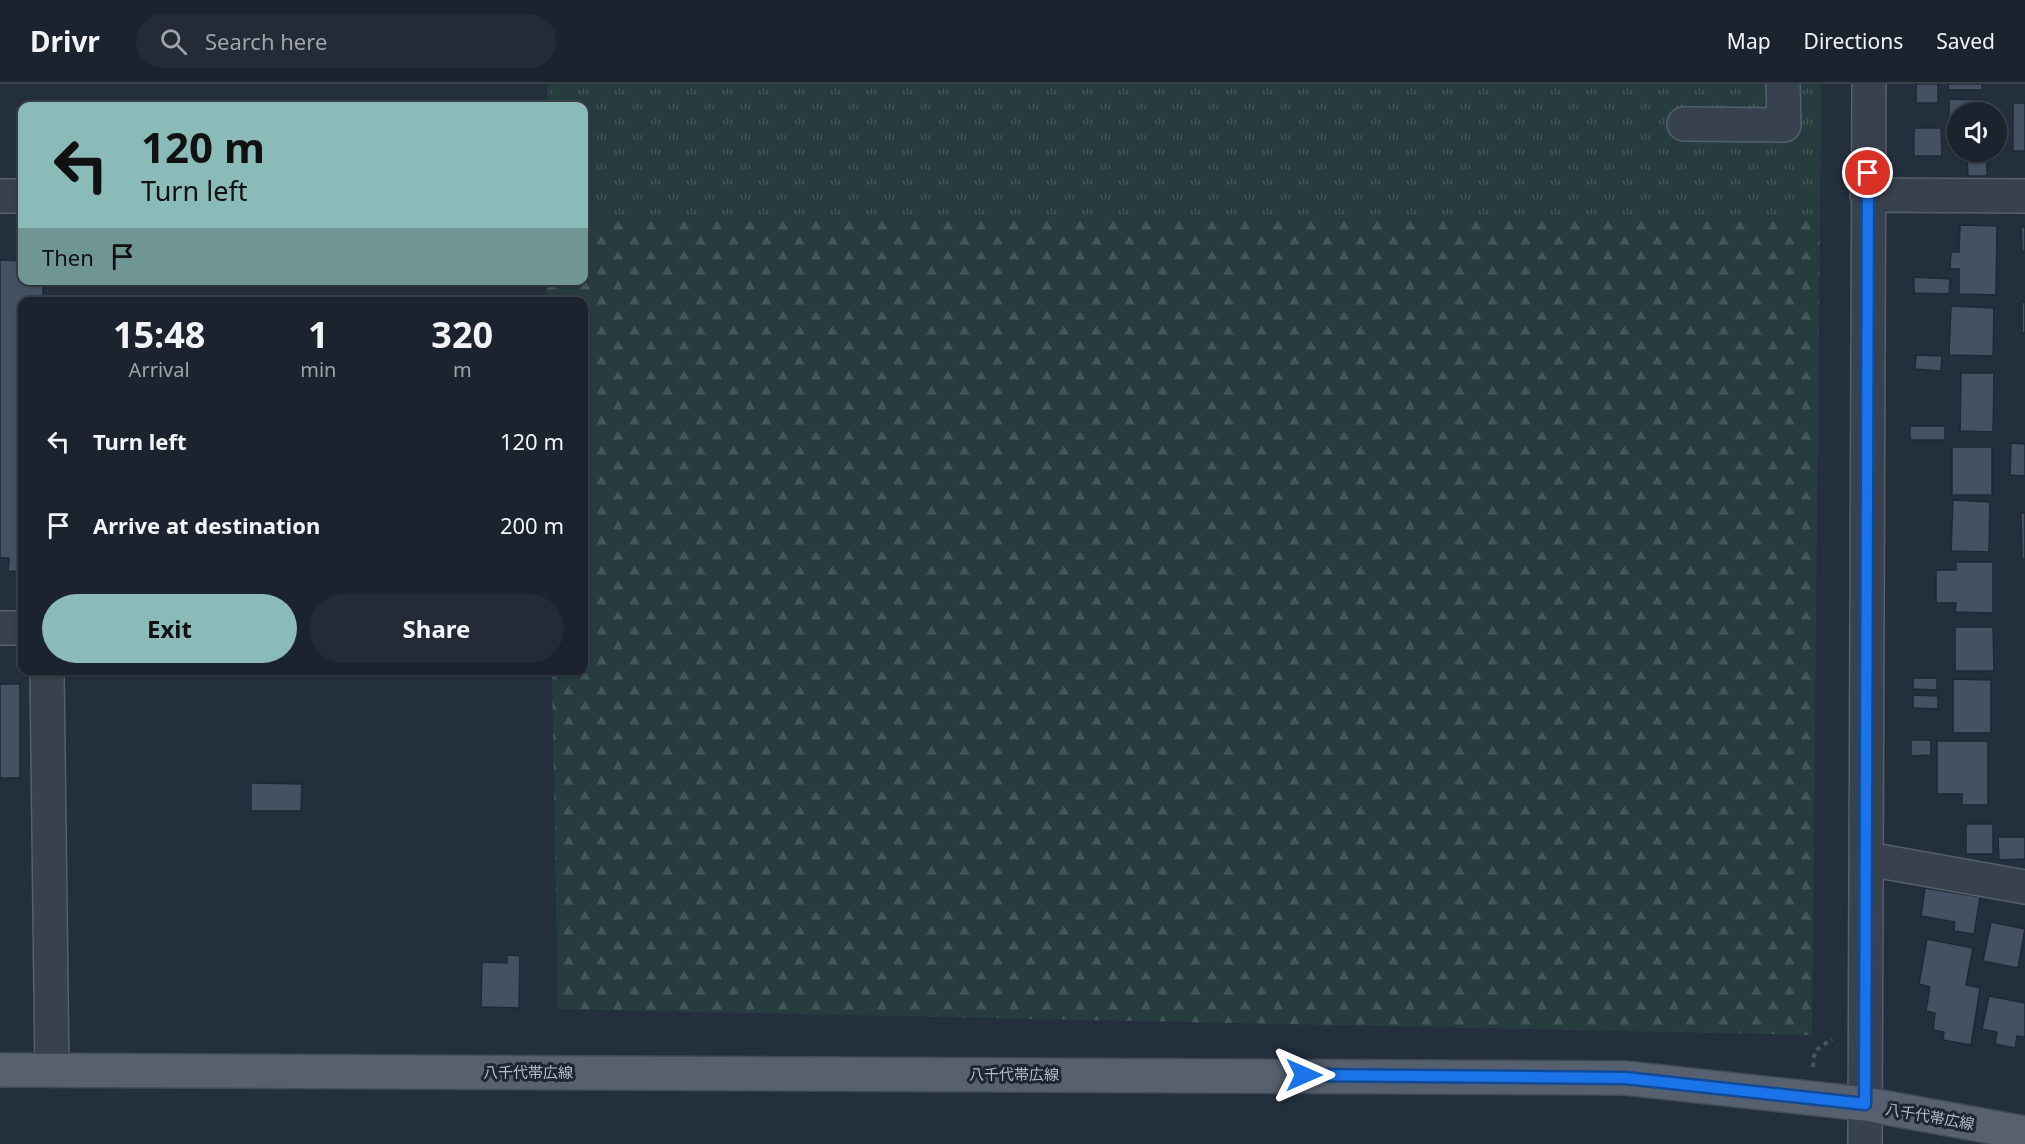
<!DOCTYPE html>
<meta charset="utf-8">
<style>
:root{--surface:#1b232e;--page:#242b36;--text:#f1f3f6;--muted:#a0a4aa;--line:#39404a;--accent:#8bbbb9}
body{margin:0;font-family:"Noto Sans","Noto Sans JP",sans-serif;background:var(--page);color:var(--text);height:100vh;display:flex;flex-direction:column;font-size:22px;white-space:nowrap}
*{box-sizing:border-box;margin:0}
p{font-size:20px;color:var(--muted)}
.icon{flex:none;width:33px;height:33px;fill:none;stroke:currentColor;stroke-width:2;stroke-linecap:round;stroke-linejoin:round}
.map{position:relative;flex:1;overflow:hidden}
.details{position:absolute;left:18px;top:213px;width:570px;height:378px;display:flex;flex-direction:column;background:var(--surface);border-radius:12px;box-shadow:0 2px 4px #0004,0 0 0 2px var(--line)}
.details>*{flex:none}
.hud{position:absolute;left:18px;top:18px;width:570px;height:183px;border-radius:12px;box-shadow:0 2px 4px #0004,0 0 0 2px var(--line);background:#8bbbb9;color:#111;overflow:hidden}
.fabs{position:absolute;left:1947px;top:18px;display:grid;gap:12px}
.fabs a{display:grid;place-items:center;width:60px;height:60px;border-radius:50%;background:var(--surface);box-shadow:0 2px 4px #0004,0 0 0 2px var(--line);font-size:30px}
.pin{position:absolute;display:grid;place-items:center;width:51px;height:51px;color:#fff;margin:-26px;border:3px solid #fff;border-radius:50%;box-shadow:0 2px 6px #0007}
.me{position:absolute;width:66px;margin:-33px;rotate:90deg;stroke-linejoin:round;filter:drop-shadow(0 0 4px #0008)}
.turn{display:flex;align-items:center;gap:21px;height:126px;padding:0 24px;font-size:27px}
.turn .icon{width:78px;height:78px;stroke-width:2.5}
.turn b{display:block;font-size:42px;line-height:51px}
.then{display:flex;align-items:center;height:57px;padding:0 24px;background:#0003;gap:12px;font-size:22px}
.eta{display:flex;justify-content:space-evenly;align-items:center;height:102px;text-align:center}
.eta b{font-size:36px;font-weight:700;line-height:42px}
.button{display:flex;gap:12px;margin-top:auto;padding:12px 24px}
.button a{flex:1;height:69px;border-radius:36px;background:var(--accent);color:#111;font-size:24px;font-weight:700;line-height:69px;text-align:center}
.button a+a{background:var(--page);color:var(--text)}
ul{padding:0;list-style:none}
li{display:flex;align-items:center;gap:18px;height:84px;padding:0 24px}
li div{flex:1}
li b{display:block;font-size:22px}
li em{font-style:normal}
header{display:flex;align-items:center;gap:36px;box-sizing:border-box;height:84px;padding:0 30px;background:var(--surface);border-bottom:2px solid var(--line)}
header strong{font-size:28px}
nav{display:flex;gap:33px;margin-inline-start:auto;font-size:21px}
.search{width:420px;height:54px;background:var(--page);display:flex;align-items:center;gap:15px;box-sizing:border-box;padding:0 21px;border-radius:33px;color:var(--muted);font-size:22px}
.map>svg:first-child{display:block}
.grass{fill:url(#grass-tufts)}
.forest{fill:url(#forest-firs)}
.building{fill:#455162;stroke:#1f2835;stroke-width:1.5}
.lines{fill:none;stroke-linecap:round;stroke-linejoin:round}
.minor-casing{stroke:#565f6c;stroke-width:36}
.major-casing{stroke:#414a57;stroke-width:36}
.path{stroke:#44595c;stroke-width:4;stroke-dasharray:4.5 4.5;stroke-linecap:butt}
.minor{stroke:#38414e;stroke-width:33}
.major{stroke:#56606e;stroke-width:33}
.route-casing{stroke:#114b97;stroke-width:15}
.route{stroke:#1a73e8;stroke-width:10}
.labels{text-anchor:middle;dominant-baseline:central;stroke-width:6;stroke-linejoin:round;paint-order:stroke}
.street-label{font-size:15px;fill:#b4bcc9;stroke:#1d2633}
</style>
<header>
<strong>Drivr</strong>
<div class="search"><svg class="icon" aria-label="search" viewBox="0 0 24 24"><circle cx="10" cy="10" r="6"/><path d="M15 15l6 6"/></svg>Search here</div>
<nav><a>Map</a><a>Directions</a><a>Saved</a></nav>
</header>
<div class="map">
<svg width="2025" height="1060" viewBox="0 0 2025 1060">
<defs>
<pattern id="grass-tufts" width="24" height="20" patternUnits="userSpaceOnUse" patternTransform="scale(1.5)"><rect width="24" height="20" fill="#263c3f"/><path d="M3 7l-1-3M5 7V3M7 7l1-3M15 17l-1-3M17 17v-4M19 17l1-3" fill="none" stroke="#435659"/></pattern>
<pattern id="forest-firs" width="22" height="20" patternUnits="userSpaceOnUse" patternTransform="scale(1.5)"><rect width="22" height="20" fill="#263c3f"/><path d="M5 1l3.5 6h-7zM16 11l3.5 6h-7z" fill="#435659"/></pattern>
</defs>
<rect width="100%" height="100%" fill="#242f3e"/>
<!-- grass -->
<path class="grass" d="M548 0H1821L1820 132 584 137V22H547Z"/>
<!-- forest -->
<path class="forest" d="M1820 132 1812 951 558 925 552 587 584 586V218L547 217 546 197 584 196V137Z"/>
<!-- building -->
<path class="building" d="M1916 0H1938V19H1916Z
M1948 0H1982V6H1948Z
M1949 15 1982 16V28H1958V66H1949Z
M2013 19H2025V67H2013Z
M1914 44H1941L1942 72H1914Z
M1967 72H1987V92H1968Z
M1960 141 1997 142 1996 211 1959 210V185H1950L1951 168H1959Z
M2021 143H2025V167H2022Z
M0 176 22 177V196H43V218H22V488L8 487 9 474H0Z
M1914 193 1950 195 1949 210 1914 209Z
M2022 218H2025V249H2022Z
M1951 222 1994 224 1993 272 1949 271Z
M1916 271 1942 272 1941 287 1915 285Z
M1961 289H1994L1993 348 1960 347Z
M1910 342H1945V356H1910Z
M2011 359 2025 360V392L2010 391Z
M1952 363H1992V411H1952Z
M1953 416 1990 418 1989 468 1951 467Z
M2021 429H2025V475H2022Z
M1956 478H1993V529L1955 528 1956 519H1936V486H1956Z
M1955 543H1993L1994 587H1955Z
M1913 594H1937V606L1913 605Z
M1953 595 1991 596V649H1953Z
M0 600H20V694H0Z
M1913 611 1938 612V625L1913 624Z
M1911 656H1931V671L1911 672Z
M1937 657H1988V721H1962V710H1937Z
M251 699 302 700 301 727H251Z
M1966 740H1993V770H1966Z
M1998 753H2025V775L1999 776Z
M1925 804 1980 813 1974 850 1954 847 1955 838 1921 832Z
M1991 838 2025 845 2018 884 1983 877Z
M1927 855 1973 864 1966 901 1980 904 1971 961 1943 956 1944 948 1933 946 1935 929 1926 927 1930 903 1919 900Z
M507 871 520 872 519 924 481 923 482 878 507 879Z
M1989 912 2025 919V953L2017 952 2015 964 1995 960 1997 948 1982 945Z"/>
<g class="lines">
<!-- minor casing -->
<g class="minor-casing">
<path id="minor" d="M1684 40 1784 41 1783 0
M1867 111 2025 112
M0 112H22
M0 544H22
M47 586 52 986
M1868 775 2025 803
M1865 1060 1869 0"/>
</g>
<!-- major casing -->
<g class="major-casing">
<path id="major" d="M0 986 1625 994 1865 1020 2025 1049"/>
</g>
<!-- path -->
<path class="path" d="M1813 983 1815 967 1832 955"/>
<!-- minor -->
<use href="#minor" class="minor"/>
<!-- major -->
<use href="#major" class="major"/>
</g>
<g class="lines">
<!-- route casing -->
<g class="route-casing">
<path id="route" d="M1304 991 1625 994 1865 1020 1868 89"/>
</g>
<!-- route -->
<use href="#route" class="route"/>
</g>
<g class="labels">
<!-- street labels -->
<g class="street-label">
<text x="528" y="988">八千代帯広線</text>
<text x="1014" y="990">八千代帯広線</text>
<text transform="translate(1930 1032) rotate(10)">八千代帯広線</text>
</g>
</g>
</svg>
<div class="fabs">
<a><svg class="icon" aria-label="sound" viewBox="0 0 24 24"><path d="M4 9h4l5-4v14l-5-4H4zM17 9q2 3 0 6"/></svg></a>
</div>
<div class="pin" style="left:1868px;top:89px;background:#d93025"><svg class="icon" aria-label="arrive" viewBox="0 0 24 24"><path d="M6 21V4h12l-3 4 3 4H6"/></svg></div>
<svg class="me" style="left:1304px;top:991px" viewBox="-20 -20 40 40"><path d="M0-17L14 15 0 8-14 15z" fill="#1a73e8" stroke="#fff" stroke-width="4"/></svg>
<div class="hud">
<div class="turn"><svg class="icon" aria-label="left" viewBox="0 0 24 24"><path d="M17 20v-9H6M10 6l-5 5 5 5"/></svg><div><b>120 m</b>Turn left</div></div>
<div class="then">Then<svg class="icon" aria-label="arrive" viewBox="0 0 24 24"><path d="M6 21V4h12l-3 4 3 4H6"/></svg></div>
</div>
<section class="details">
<div class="eta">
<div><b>15:48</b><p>Arrival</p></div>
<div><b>1</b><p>min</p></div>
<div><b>320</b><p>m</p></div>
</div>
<ul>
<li><svg class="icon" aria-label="left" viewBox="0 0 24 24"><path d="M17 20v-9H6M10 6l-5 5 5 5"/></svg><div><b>Turn left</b></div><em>120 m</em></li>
<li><svg class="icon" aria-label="arrive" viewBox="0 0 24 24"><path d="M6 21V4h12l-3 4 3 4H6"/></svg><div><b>Arrive at destination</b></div><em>200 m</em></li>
</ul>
<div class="button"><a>Exit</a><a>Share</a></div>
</section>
</div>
